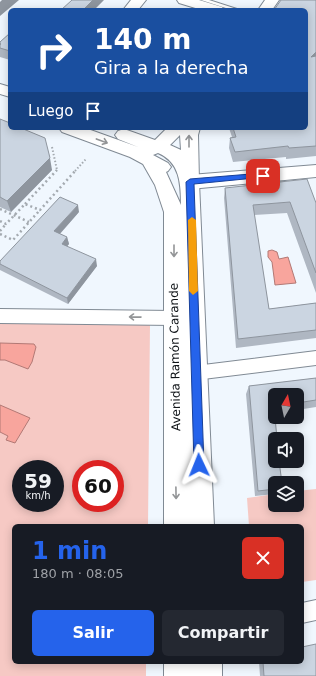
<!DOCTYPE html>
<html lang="es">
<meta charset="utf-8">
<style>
:root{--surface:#171b24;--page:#242831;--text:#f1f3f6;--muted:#9ea1a6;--accent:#2563eb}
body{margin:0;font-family:"DejaVu Sans",sans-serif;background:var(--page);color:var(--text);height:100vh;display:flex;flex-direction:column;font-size:15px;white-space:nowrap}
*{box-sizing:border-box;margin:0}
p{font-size:13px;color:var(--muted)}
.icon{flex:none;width:22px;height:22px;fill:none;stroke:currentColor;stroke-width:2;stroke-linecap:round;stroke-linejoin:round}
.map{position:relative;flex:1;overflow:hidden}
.drawer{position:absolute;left:12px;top:524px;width:292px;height:140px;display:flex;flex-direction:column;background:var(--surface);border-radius:6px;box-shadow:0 2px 10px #0003}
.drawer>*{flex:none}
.hud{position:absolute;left:8px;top:8px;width:300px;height:122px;border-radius:6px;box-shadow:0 2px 10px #0003;background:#1a4fa0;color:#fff;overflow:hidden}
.needle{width:26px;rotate:9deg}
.fabs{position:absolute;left:268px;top:388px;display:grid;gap:8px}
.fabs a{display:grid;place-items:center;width:36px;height:36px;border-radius:6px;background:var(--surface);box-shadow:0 2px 10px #0003;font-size:20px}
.speed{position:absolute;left:12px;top:460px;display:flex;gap:8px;font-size:20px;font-weight:700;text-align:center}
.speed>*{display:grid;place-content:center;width:52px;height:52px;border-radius:50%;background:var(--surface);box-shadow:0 2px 10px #0003;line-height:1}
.speed small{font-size:10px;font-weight:400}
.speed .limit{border:6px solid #d22;background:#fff;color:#111}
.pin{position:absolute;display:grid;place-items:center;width:34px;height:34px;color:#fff;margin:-17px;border-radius:8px;box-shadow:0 2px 6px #0006}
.me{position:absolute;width:44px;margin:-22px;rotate:358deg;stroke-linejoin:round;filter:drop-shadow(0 0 3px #0008)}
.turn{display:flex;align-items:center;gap:14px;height:84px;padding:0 20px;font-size:18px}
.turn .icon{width:52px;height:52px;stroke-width:2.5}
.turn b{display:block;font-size:28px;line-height:34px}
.then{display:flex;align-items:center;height:38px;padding:0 20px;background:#0003;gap:8px;font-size:15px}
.round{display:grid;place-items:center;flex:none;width:42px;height:42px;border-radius:6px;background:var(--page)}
.summary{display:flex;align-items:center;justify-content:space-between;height:68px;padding:0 20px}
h1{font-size:24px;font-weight:800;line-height:30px;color:var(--accent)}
.action{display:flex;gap:8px;margin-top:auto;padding:8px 20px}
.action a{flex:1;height:46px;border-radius:6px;background:var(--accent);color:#fff;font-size:16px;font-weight:800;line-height:46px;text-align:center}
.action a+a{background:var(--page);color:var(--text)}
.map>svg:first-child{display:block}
.green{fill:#f6c9c4;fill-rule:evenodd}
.water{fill:#f8a59d;stroke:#b27975}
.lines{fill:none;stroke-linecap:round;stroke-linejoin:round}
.lane-casing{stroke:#808a94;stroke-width:2}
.street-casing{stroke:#808a94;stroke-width:2}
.secondary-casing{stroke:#808a94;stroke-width:2}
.primary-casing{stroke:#808a94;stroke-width:2}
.path-far1{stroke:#a4aab0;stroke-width:2;stroke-dasharray:1.5 2;stroke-linecap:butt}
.path{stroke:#a4aab0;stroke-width:2.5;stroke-dasharray:2 3;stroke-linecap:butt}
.lane{fill:#fff;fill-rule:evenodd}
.street{fill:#fff;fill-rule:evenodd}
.secondary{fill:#fff;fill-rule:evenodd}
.primary{fill:#fff;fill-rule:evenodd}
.wall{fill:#afb7c2}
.shaded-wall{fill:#8e959e}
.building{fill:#cbd5e1;stroke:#8e959e}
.oneway{stroke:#939597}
.route{fill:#2563eb;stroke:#184099}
.slow{fill:#f59e0b}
.labels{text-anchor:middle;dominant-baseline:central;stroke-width:3.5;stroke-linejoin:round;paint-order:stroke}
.street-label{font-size:12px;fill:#0f1317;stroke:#fff}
</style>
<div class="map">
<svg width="316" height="676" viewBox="0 0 316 676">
<rect width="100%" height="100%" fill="#f0f7fe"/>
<!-- green -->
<path class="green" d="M0 324H150L148 526H14V662H146V676H0ZM21 469H55V503H21ZM81 469H115V503H81Z
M316 489V580L302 582V526H249L247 498 275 494V505H297V491Z"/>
<!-- water -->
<path class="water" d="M272 250 277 252 279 259 288 257 296 283 275 285 272 262 268 257V251Z
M0 343 34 344 36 347 32 362 28 369 5 360H0Z
M0 405 30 418 15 443 6 440 8 436 0 432Z"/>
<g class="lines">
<!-- lane casing -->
<g class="lane-casing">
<path id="lane" d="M201 0H209L240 10H232Z"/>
</g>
<!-- street casing -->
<g class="street-casing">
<path id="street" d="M0 309 174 311 180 313 182 318 180 323 174 325 0 323Z
M316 351V365L195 380 189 378 187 373 189 368 195 366Z
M316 600V620L302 623V603Z"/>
</g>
<!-- secondary casing -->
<g class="secondary-casing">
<path id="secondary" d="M316 165V177L190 189 184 187 181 182 184 177 190 175Z"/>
</g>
<!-- primary casing -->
<g class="primary-casing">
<path id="primary" d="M131 0H146L138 10H123Z
M177 0H199L222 7 224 10H202L179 3Z
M265 0H279L272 10H258Z
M0 84 10 87V97L0 94Z
M59 128H85L138 147 118 139 115 135 118 131 124 129 155 140 167 128H200L198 135 199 182 214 526H164V212L155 185 143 164 130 157 62 132ZM180 135 181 150 170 145ZM158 153C180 162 181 184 181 205L166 172 168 171 171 167 168 163 153 155Z
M164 662H222V676H164Z"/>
</g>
<!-- path-far1 -->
<path class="path-far1" d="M52 147 57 170 56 171
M75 171 86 159"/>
<!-- path -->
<path class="path" d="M25 204 57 170
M0 209 29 222
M0 221 6 224 25 204 40 210 76 170
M0 231 6 224
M0 234 13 240 40 210"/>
<!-- lane -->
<use href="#lane" class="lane"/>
<!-- street -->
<use href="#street" class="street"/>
<!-- secondary -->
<use href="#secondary" class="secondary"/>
<!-- primary -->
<use href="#primary" class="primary"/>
</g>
<!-- wall -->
<path class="wall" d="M316 0V156L286 159V157L233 162 229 148 230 138 232 137 229 128H306Z
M10 33V60L0 57V42Z
M0 119 52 170 11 212 0 207Z
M225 188 316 203V293L287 213 254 215 269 309 316 303V338L236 348 224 198Z
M79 212 60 234 67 237 69 244 67 246 97 266 68 304 0 270V261Z
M316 378V407L297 410V395H275V494L255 496 246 394 249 386Z
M259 662H302L316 676H260Z"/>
<!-- shaded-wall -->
<path class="shaded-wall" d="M2 0H19L0 16V2Z
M93 0H104L94 10H83Z
M316 52V60L311 57Z
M50 158 52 170 11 212 7 201Z
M78 205 79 212 56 238 54 231Z
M67 237 69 244 64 250 62 244Z
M96 259 97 266 68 304 67 298Z"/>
<!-- building -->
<path class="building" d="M72 0H93L83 10H61Z
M281 0H316V52L311 57 316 56V146L289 148 288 146 235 152 230 138 236 137 233 128H306V10H274Z
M10 33V51L0 48V44H1H0V42Z
M0 119 10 123V128H21L45 138 50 158 7 201 0 197Z
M307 179 316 203V273L290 202 253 205 269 309 316 303V330L238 339 225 188Z
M60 197 78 205 54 231 67 237 62 244 96 259 67 298 0 264V261Z
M316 378V400L297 403V395H275V406H274L277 439H275V461H279L282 483H275V489L258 491 249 386Z
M316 644V676H264L263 662H302V647Z"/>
<!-- one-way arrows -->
<defs><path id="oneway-shaft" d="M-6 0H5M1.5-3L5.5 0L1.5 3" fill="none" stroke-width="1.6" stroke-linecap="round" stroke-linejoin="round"/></defs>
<g class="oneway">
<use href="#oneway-shaft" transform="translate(102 141) rotate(20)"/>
<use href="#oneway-shaft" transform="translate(189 141) rotate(-90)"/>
<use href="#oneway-shaft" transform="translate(174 251) rotate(90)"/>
<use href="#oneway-shaft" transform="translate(135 317) rotate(-179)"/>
<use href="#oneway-shaft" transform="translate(176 493) rotate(89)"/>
</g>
<!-- route -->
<path class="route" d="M263 173 267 176 265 177 194 184 204 465 202 468 199 470 195 468 194 465 186 182 190 179Z"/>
<!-- slow -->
<path class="slow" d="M192 217 196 220 198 291 193 295 189 291 188 220Z"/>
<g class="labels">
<!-- street labels -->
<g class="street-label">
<text transform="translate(175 357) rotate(-91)">Avenida Ramón Carande</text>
</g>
</g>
</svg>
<div class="fabs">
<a><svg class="needle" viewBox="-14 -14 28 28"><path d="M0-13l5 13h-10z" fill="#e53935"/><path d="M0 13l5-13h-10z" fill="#9ea1a6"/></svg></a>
<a><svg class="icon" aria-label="sound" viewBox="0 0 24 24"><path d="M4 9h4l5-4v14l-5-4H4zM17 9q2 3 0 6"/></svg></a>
<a><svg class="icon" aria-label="layers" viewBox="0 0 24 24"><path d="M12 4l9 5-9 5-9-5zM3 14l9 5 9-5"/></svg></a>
</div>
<div class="speed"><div>59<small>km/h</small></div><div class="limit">60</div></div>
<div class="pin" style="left:263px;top:176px;background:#d93025"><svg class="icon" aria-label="arrive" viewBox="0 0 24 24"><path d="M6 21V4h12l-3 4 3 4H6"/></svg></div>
<svg class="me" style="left:199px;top:465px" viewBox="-20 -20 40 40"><path d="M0-17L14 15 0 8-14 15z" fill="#2563eb" stroke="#fff" stroke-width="4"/></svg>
<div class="hud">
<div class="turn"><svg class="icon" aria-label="right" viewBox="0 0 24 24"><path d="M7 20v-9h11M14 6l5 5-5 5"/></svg><div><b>140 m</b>Gira a la derecha</div></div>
<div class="then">Luego<svg class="icon" aria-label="arrive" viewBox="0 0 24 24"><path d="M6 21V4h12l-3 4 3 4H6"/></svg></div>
</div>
<section class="drawer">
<div class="summary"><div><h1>1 min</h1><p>180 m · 08:05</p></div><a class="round" style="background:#d93025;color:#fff"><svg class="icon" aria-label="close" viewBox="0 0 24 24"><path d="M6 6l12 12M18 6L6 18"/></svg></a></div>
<div class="action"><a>Salir</a><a>Compartir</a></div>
</section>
</div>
